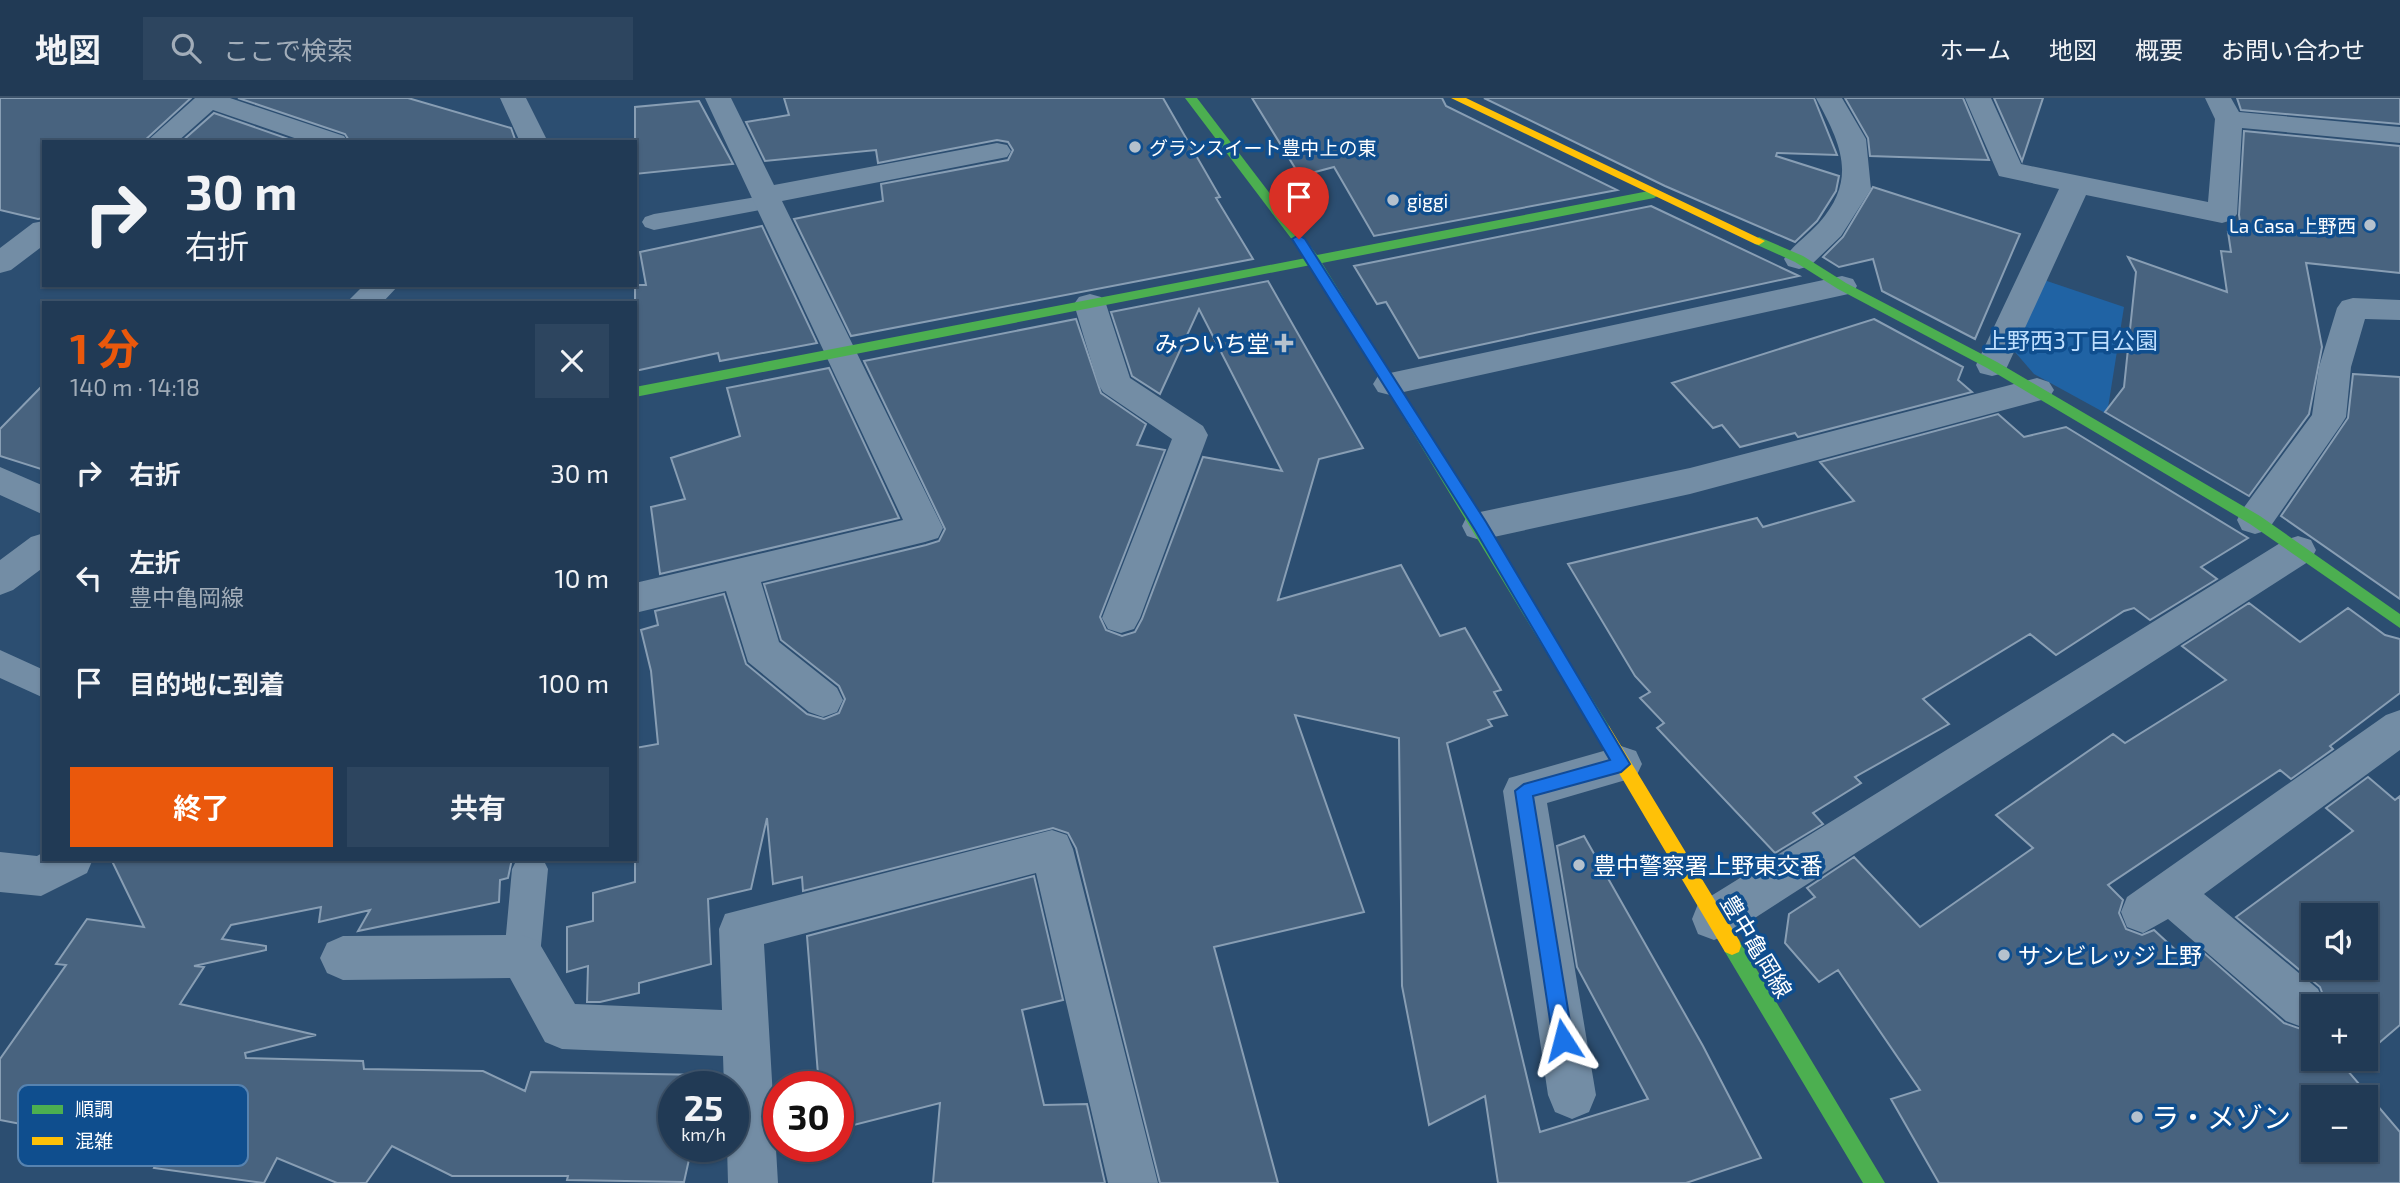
<!DOCTYPE html>
<html lang="ja">
<meta charset="utf-8">
<style>
:root{--surface:#213a55;--page:#2d455f;--text:#f1f3f6;--muted:#a2adb9;--line:#3e546c;--accent:#ea580c}
body{margin:0;font-family:"Exo 2","Noto Sans JP",sans-serif;background:var(--page);color:var(--text);height:100vh;display:flex;flex-direction:column;font-size:26px;white-space:nowrap}
*{box-sizing:border-box;margin:0}
p{font-size:23px;color:var(--muted)}
.icon{flex:none;width:38px;height:38px;fill:none;stroke:currentColor;stroke-width:2;stroke-linecap:round;stroke-linejoin:round}
.map{position:relative;flex:1;overflow:hidden}
.details{position:absolute;left:42px;top:203px;width:595px;height:560px;display:flex;flex-direction:column;background:var(--surface);border-radius:0px;box-shadow:0 2px 5px #0004,0 0 0 2px var(--line)}
.details>*{flex:none}
.banner{position:absolute;left:42px;top:42px;width:595px;height:147px;border-radius:0px;box-shadow:0 2px 5px #0004,0 0 0 2px var(--line);background:#213a55;color:var(--text);overflow:hidden}
.tools{position:absolute;left:2301px;top:805px;display:grid;gap:14px}
.tools a{display:grid;place-items:center;width:77px;height:77px;border-radius:0px;background:var(--surface);box-shadow:0 2px 5px #0004,0 0 0 2px var(--line);font-size:35px}
.speed{position:absolute;left:658px;top:973px;display:flex;gap:14px;font-size:35px;font-weight:700;text-align:center}
.speed>*{display:grid;place-content:center;width:91px;height:91px;border-radius:50%;background:var(--surface);box-shadow:0 2px 5px #0004,0 0 0 2px var(--line);line-height:1}
.speed small{font-size:18px;font-weight:400}
.speed .limit{border:10px solid #d22;background:#fff;color:#111}
.pin{position:absolute;display:grid;place-items:center;width:60px;height:60px;color:#fff;margin:-72px -30px;border-radius:50% 50% 50% 0;rotate:-45deg;box-shadow:0 0 7px #0007}
.pin .icon{rotate:45deg}
.me{position:absolute;width:77px;margin:-38px;rotate:351deg;stroke-linejoin:round;filter:drop-shadow(0 0 5px #0008)}
.turn{display:flex;align-items:center;gap:24px;height:147px;padding:0 28px;font-size:32px}
.turn .icon{width:91px;height:91px;stroke-width:2.5}
.turn b{display:block;font-size:49px;line-height:60px}
.round{display:grid;place-items:center;flex:none;width:74px;height:74px;border-radius:0px;background:var(--page)}
.headline{display:flex;align-items:center;justify-content:space-between;height:119px;padding:0 28px}
h1{font-size:42px;font-weight:700;line-height:52px;color:var(--accent)}
.primary-button{display:flex;gap:14px;margin-top:auto;padding:14px 28px}
.primary-button a{flex:1;height:80px;border-radius:0px;background:var(--accent);color:#fff;font-size:28px;font-weight:700;line-height:80px;text-align:center}
.primary-button a+a{background:var(--page);color:var(--text)}
ul{padding:0;list-style:none}
li{display:flex;align-items:center;gap:21px;height:105px;padding:0 28px}
li div{flex:1}
li b{display:block;font-size:26px}
li em{font-style:normal}
header{display:flex;align-items:center;gap:42px;box-sizing:border-box;height:98px;padding:0 35px;background:var(--surface);border-bottom:2px solid var(--line)}
header strong{font-size:33px}
nav{display:flex;gap:38px;margin-inline-start:auto;font-size:24px}
.search{width:490px;height:63px;background:var(--page);display:flex;align-items:center;gap:18px;box-sizing:border-box;padding:0 24px;border-radius:0px;color:var(--muted);font-size:26px}
.map>svg:first-child{display:block}
.green{fill:#2063a4}
.building{fill:#48637f;stroke:#889eb4;stroke-width:2;fill-rule:evenodd}
.lines{fill:none;stroke-linecap:round;stroke-linejoin:round}
.lane{fill:#738da5;fill-rule:evenodd}
.street{fill:#738da5;fill-rule:evenodd}
.fast{fill:#4caf50;fill-rule:evenodd}
.slow{fill:#ffc107;fill-rule:evenodd}
.route{fill:#1a73e8;stroke:#114b97;stroke-width:2}
.poi-dot{fill:#b5c1cd;stroke:#0f4e8e;stroke-width:2.5}
.labels{text-anchor:middle;dominant-baseline:central;stroke-width:7;stroke-linejoin:round;paint-order:stroke}
.far-poi-label{font-size:19px;fill:#fff;stroke:#0f4e8e;text-anchor:start}
.park-label{font-size:23px;fill:#bfdffe;stroke:#0f4e8e}
.poi-label{font-size:23px;fill:#fff;stroke:#0f4e8e;text-anchor:start}
.street-label{font-size:23px;fill:#fff;stroke:#0f4e8e}
.near-poi-label{font-size:28px;fill:#fff;stroke:#0f4e8e;text-anchor:start}
.key{fill:#0f4e8e;stroke:#5783b0;stroke-width:2}
.key-label{font-size:19px;fill:#fff}
</style>
<header>
<strong>地図</strong>
<div class="search"><svg class="icon" aria-label="search" viewBox="0 0 24 24"><circle cx="10" cy="10" r="6"/><path d="M15 15l6 6"/></svg>ここで検索</div>
<nav><a>ホーム</a><a>地図</a><a>概要</a><a>お問い合わせ</a></nav>
</header>
<div class="map">
<svg width="2400" height="1085" viewBox="0 0 2400 1085">
<rect width="100%" height="100%" fill="#2c4e71"/>
<!-- green -->
<path class="green" d="M2044 182 2124 209 2107 316 2034 276 2015 254Z"/>
<!-- building -->
<path class="building" d="M0 0H191L143 44H44V120L38 121 0 112Z
M238 0H408L511 30 516 44H350L345 36Z
M784 0H1163L1220 99 1216 100 1253 161 851 238 794 121 883 103 881 86 1008 62 1013 52 1008 44 997 42 878 65 876 52 765 63 746 24 789 17Z
M1252 0H1442L1446 8 1617 92 1374 138 1334 69 1300 78Z
M1484 0H1814L1837 57 1777 55 1776 58 1839 78 1836 93 1817 123 1795 144 1665 88Z
M1845 0H1963L1989 62 1870 58 1868 40Z
M1994 0H2043L2022 63Z
M2237 0H2400V26L2241 12Z
M699 3 733 66 635 76V9Z
M214 15 297 44H181Z
M2244 33 2400 48V175L2306 165 2322 249 2309 316 2249 398 2105 314 2124 289 2136 174 2128 159 2227 194 2221 153 2231 154 2228 134 2242 137 2239 117Z
M1873 89 2020 136 1975 241 1882 193 1873 161 1839 169 1823 159 1843 139Z
M1651 108 1799 178 1419 260 1386 204 1377 206 1354 168Z
M762 128 817 245 720 263 718 255 635 273V187H646L640 154Z
M1268 183 1363 350 1319 361 1278 502 1401 467 1440 538 1465 530 1501 592 1494 594 1507 617 1488 622 1492 628 1447 645 1540 1034 1648 1001 1577 869 1557 748 1584 738 1703 948 1761 1060 1686 1085H1498L1485 998 1429 1027 1402 888 1399 640 1295 617 1364 814 1214 849 1278 1085H1160L1076 750 1068 735 1053 730 803 793 802 779 773 786 767 720 751 791 708 801 711 866 639 885V895L600 904H587L588 868 567 874V829L593 823V795L635 784V650L658 646 651 573 641 532 658 527 655 513 724 496 746 566 807 616 824 621 839 615 845 601 839 588 781 542 764 486 926 447 939 443 945 431 864 263 1076 221 1101 295 1146 326 1137 347 1165 352 1100 519 1106 532 1122 538 1135 534 1142 521 1203 359 1282 373 1199 211 1160 296 1132 278 1111 214Z
M1874 221 1963 269 1958 282 1972 294 1798 339 1795 335 1740 349 1722 327 1713 330 1672 285Z
M829 270 899 420 660 476 651 409 685 401 671 360 740 338 727 290Z
M2353 276 2400 279V501L2281 418 2348 320Z
M44 286V372L0 358V331Z
M1998 316 2024 339 2066 329 2248 440 2201 469 2217 481 2150 522 2134 510 2124 513 2056 557 2030 536 1923 601 1949 626 1855 679 1861 685 1813 715 1823 726 1775 755 1657 630 1664 625 1640 600 1650 594 1635 578 1568 466 1757 420 1763 429 1854 403 1820 364Z
M2249 505 2300 544 2348 510 2385 537 2400 541V595L2330 648 2333 651 2291 681 2280 672 2108 787 2123 802 2119 815 2126 831 2142 837 2154 832 2182 858 2196 848 2284 925 2301 931 2314 928V961H2361L2347 972 2400 1034V1085H1939L1891 1001 1920 992 1838 872 1819 884 1785 845 1789 816 1815 799 1807 790 1854 759 1920 829 2033 750 1996 717 2113 636 2125 645 2226 582 2182 548ZM2314 999H2366V1052H2314Z
M2368 679 2395 702 2400 698V927L2366 956V908H2327L2320 889 2236 819 2353 733 2326 710ZM2314 817H2366V870H2314Z
M111 761H512L508 780 500 782 499 804 358 833 370 812 319 824 321 809 231 827 222 841 266 848V852L194 868 204 869 180 906 316 937 245 955 246 960 363 963 364 971 483 973 525 993 531 974 708 977 705 989H674V1048H692L684 1084 567 1082 568 1078H452L392 1048 366 1085H337L277 1060 264 1085 154 1070 162 1053 0 1022V961L66 867 56 866 87 821 144 829Z
M1034 778 1063 902 1022 912 1044 1007 1087 1006 1105 1085H933L940 1005 838 1031V989H819L807 838Z"/>
<g class="lines">
<!-- lane -->
<path class="lane" d="M768 97 776 99 780 104 776 109 654 132 645 129 642 124 645 119 654 116Z
M0 552 44 572V600L0 580Z
M517 761H543L548 771 540 858 535 870 522 876 509 870 504 858 512 771Z"/>
<!-- street -->
<path class="street" d="M195 0H230L344 38 348 44H306L213 12 177 44H146Z
M500 0H526L548 44H520Z
M705 0H731L774 87 997 45 1007 47 1011 53 1007 59 997 61 782 103 943 430 938 440 925 444 761 484 779 544 837 590 843 602 837 614 823 619 809 614 748 564 726 493 635 515V485L903 422Z
M1816 0H1842L1866 41 1871 91 1841 138 1810 168 1799 171 1788 168 1784 161C1793 147 1807 138 1819 125 1858 81 1841 46 1816 0Z
M1965 0H1991L2021 66 2208 104 2215 21 2205 0H2231L2239 14 2400 29V45L2242 30 2237 116 2232 122 2222 125 2086 97 2008 267 2004 275 1992 278 1980 275 1976 267 2059 91 1999 78Z
M44 123V147L11 172 0 175V150L33 125Z
M1842 178 1853 181 1857 188 1853 195 1390 297 1378 294 1373 286 1378 278 1390 275Z
M364 187H399L382 205H346Z
M1090 196 1101 199 1106 206 1130 280 1203 328 1208 337 1140 520 1134 531 1121 535 1108 531 1102 520 1172 341 1103 294 1098 286 1074 206 1079 199Z
M2353 200 2400 202V222L2365 221 2351 269 2346 319 2341 327 2268 432 2255 436 2242 432 2237 422 2242 412 2312 317 2319 269 2337 210 2342 203Z
M2037 280 2049 284 2054 292 2049 300 1690 396 1480 442 1467 438 1462 428 1467 418 1480 414 1690 370Z
M0 369 44 388V417L0 397Z
M44 435V469L13 492 0 497V462L31 439Z
M2298 438 2311 442 2316 452 2311 462 1730 836 1714 842 1698 836 1692 821 1698 806 2285 442Z
M2400 612V652L2204 796 2318 891 2325 907 2314 908V925L2302 929 2286 923 2168 821 2143 835 2127 829 2121 814 2127 799 2386 617Z
M1621 648 1636 653 1642 666 1636 679 1547 705 1596 997 1589 1014 1572 1021 1555 1014 1548 997 1503 693 1509 680Z
M1052 732 1067 737 1073 751 1158 1085H1108L1036 775 764 846 778 1085H728L727 1048H733V989H724L723 958 562 951 545 944 510 880 343 882 327 875 320 860 327 845 343 838 522 837 538 843 575 906 722 912 719 831 725 816Z
M0 754 37 758 44 754V761H93L87 775 41 798 0 794Z"/>
<!-- fast -->
<path class="fast" d="M1185 0H1197L1317 157 1654 92 1660 96 1654 100 1322 165 1609 628 1611 633 1609 638 1603 640 1597 638 1311 167 635 299V289L1306 160Z
M1759 139 1803 158 1846 185 1997 264 2260 418 2400 516V530L2250 426 1987 270 1838 191 1795 164 1755 146 1753 143Z
M1732 839 1739 842 1885 1085H1863L1725 854 1723 848 1725 842Z"/>
<!-- slow -->
<path class="slow" d="M1451 0H1466L1765 143 1759 147 1755 146Z
M1603 626 1609 628 1739 842 1741 848 1739 854 1732 857 1725 854 1597 638 1595 633 1597 628Z"/>
</g>
<!-- route -->
<path class="route" d="M1299 137 1305 141 1486 424 1630 666 1621 674 1533 698 1573 942 1570 949 1563 951 1556 949 1553 942 1515 693 1524 686 1610 662 1475 432 1292 141Z"/>
<!-- markers -->
<g class="poi-dot">
<circle cx="1135" cy="49" r="7"/>
<circle cx="1393" cy="102" r="7"/>
<circle cx="2370" cy="127" r="7"/>
<path d="M1280.5 234.5h7v7h7v7h-7v7h-7v-7h-7v-7h7z"/>
<circle cx="1579" cy="767" r="7"/>
<circle cx="2004" cy="857" r="7"/>
<circle cx="2137" cy="1019" r="7"/>
</g>
<g class="labels">
<!-- far-poi labels -->
<g class="far-poi-label">
<text x="1149" y="49">グランスイート豊中上の東</text>
<text x="1407" y="102">giggi</text>
<text x="2356" y="127" text-anchor="end">La Casa 上野西</text>
</g>
<!-- park labels -->
<g class="park-label">
<text x="2071" y="242">上野西3丁目公園</text>
</g>
<!-- poi labels -->
<g class="poi-label">
<text x="1270" y="245" text-anchor="end">みついち堂</text>
<text x="1593" y="767">豊中警察署上野東交番</text>
<text x="2018" y="857">サンビレッジ上野</text>
</g>
<!-- street labels -->
<g class="street-label">
<text transform="translate(1757 848) rotate(59)">豊中亀岡線</text>
</g>
<!-- near-poi labels -->
<g class="near-poi-label">
<text x="2151" y="1019">ラ・メゾン</text>
</g>
</g>
<!-- legend -->
<rect x="18" y="987" width="230" height="81" rx="10" class="key"/>
<rect x="32" y="1007" width="31" height="9" fill="#4caf50"/>
<rect x="32" y="1039" width="31" height="8" fill="#ffc107"/>
<g class="key-label">
<text x="75" y="1018">順調</text>
<text x="75" y="1050">混雑</text>
</g>
</svg>
<div class="tools">
<a><svg class="icon" aria-label="sound" viewBox="0 0 24 24"><path d="M4 9h4l5-4v14l-5-4H4zM17 9q2 3 0 6"/></svg></a>
<a>+</a>
<a>−</a>
</div>
<div class="speed"><div>25<small>km/h</small></div><div class="limit">30</div></div>
<div class="pin" style="left:1299px;top:141px;background:#d93025"><svg class="icon" aria-label="arrive" viewBox="0 0 24 24"><path d="M6 21V4h12l-3 4 3 4H6"/></svg></div>
<svg class="me" style="left:1563px;top:942px" viewBox="-20 -20 40 40"><path d="M0-17L14 15 0 8-14 15z" fill="#1a73e8" stroke="#fff" stroke-width="4"/></svg>
<div class="banner">
<div class="turn"><svg class="icon" aria-label="right" viewBox="0 0 24 24"><path d="M7 20v-9h11M14 6l5 5-5 5"/></svg><div><b>30 m</b>右折</div></div>
</div>
<section class="details">
<div class="headline"><div><h1>1 分</h1><p>140 m · 14:18</p></div><a class="round"><svg class="icon" aria-label="close" viewBox="0 0 24 24"><path d="M6 6l12 12M18 6L6 18"/></svg></a></div>
<ul>
<li><svg class="icon" aria-label="right" viewBox="0 0 24 24"><path d="M7 20v-9h11M14 6l5 5-5 5"/></svg><div><b>右折</b></div><em>30 m</em></li>
<li><svg class="icon" aria-label="left" viewBox="0 0 24 24"><path d="M17 20v-9H6M10 6l-5 5 5 5"/></svg><div><b>左折</b><p>豊中亀岡線</p></div><em>10 m</em></li>
<li><svg class="icon" aria-label="arrive" viewBox="0 0 24 24"><path d="M6 21V4h12l-3 4 3 4H6"/></svg><div><b>目的地に到着</b></div><em>100 m</em></li>
</ul>
<div class="primary-button"><a>終了</a><a>共有</a></div>
</section>
</div>
